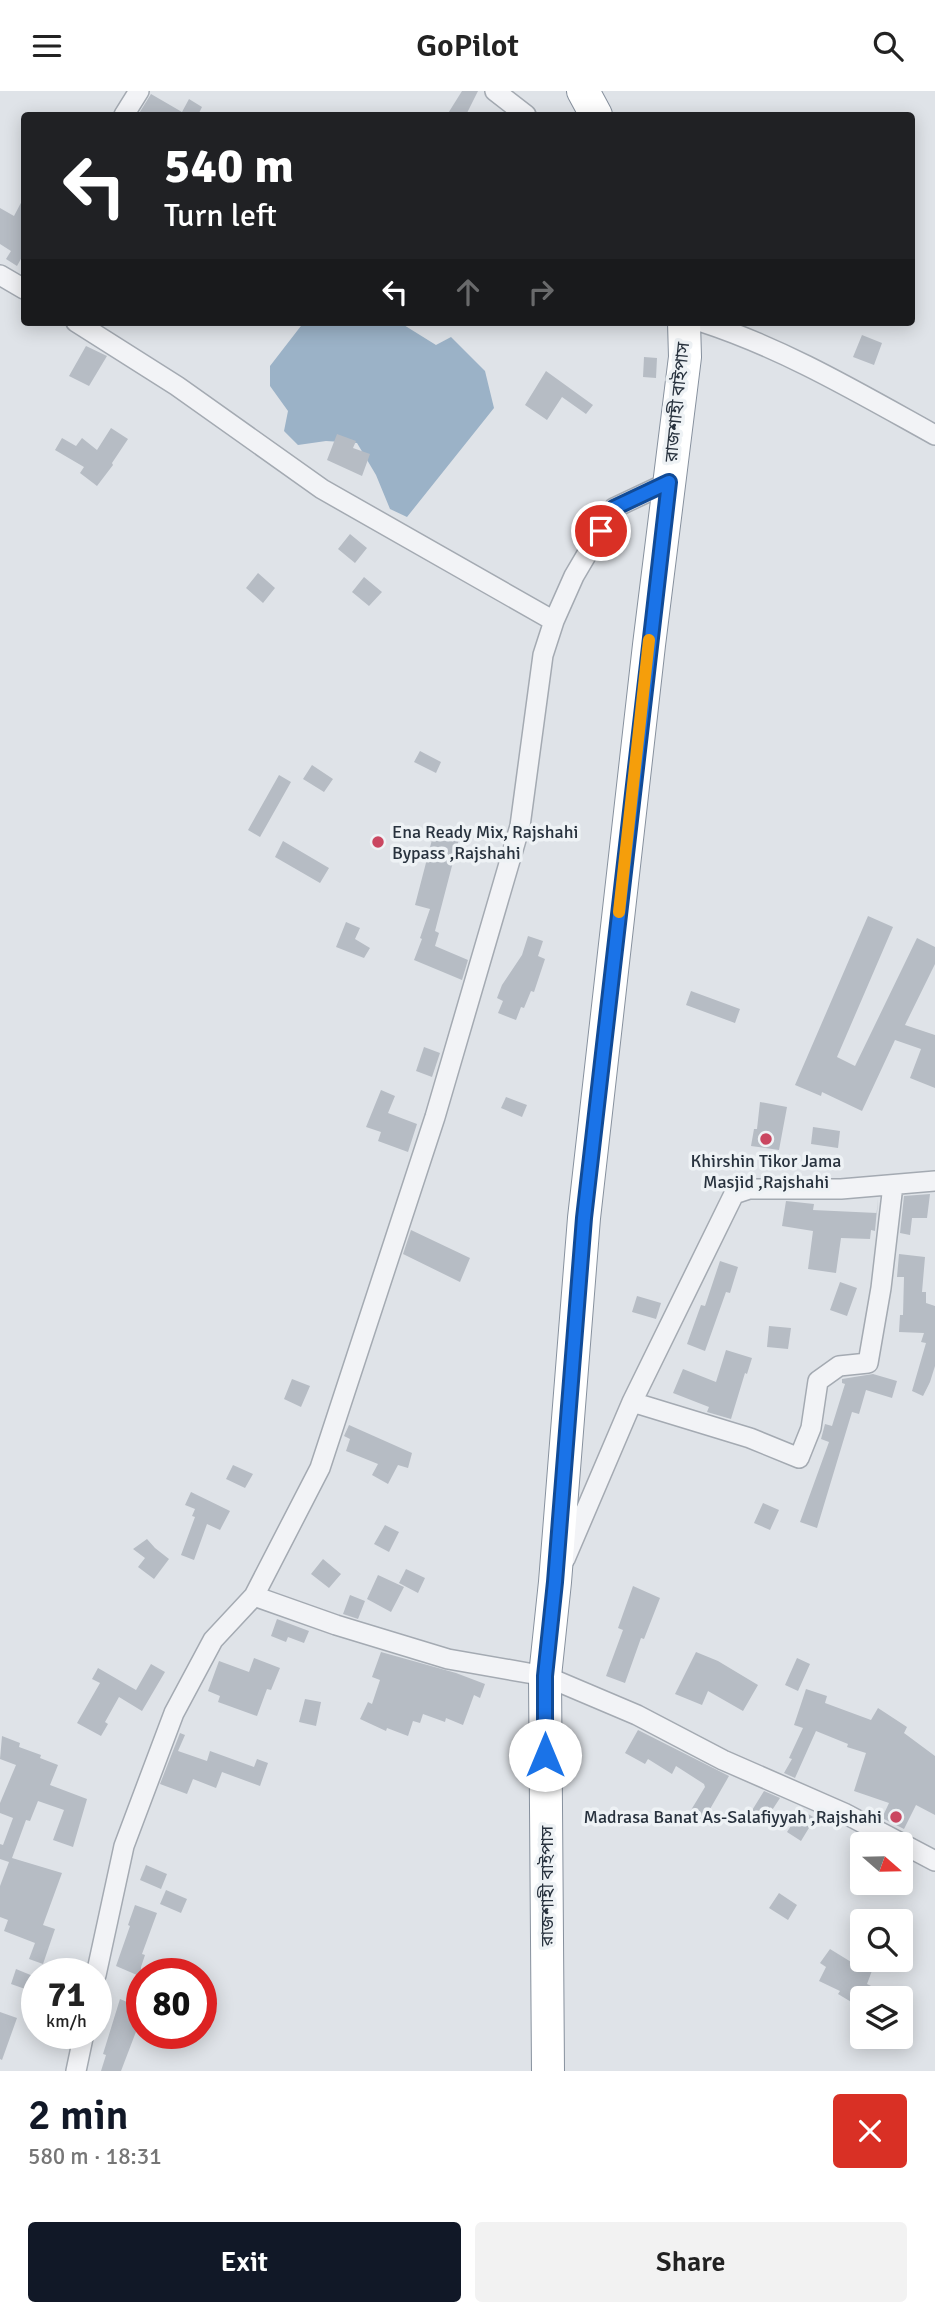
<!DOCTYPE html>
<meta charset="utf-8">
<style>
:root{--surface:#fff;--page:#f2f2f2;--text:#222;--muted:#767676;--accent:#111827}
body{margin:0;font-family:Signika,"Noto Sans Bengali",sans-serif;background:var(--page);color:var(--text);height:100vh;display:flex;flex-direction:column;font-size:26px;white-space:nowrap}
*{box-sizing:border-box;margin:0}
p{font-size:23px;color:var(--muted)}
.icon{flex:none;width:38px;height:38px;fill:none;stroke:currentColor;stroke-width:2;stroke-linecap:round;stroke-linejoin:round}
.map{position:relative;height:1980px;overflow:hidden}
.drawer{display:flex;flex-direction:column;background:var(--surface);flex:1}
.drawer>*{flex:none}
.top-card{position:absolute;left:21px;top:21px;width:894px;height:214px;border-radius:7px;box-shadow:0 4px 18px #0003;background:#202124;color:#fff;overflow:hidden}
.needle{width:46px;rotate:110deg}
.fabs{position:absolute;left:850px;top:1741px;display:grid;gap:14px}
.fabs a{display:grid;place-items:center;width:63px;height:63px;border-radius:7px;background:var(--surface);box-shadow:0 4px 18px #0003;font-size:35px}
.speed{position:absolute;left:21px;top:1867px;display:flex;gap:14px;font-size:35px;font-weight:700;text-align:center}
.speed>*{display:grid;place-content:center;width:91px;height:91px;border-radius:50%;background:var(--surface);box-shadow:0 4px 18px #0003;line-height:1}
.speed small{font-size:18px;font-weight:400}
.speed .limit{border:10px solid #d22;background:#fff;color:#111}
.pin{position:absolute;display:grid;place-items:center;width:60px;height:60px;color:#fff;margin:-30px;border:4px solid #fff;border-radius:50%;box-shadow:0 2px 7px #0007}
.me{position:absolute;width:77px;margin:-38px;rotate:0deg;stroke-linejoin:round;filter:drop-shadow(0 0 5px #0008)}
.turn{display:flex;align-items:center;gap:24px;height:147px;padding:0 28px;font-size:32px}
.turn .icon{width:91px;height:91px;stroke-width:2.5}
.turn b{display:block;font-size:49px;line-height:60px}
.lanes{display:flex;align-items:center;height:66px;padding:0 28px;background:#0003;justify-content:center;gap:35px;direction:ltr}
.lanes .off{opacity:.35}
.round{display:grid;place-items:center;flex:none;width:74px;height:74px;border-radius:7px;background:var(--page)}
.head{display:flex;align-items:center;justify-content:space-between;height:119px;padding:0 28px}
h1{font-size:42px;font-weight:600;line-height:52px;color:var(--accent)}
.action{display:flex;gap:14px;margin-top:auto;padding:14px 28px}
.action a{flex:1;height:80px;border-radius:7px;background:var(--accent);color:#fff;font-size:28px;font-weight:600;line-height:80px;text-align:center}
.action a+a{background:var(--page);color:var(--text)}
header{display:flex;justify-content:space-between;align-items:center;height:91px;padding:0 28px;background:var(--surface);font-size:32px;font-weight:600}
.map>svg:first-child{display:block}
.water{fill:#9bb2c7}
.building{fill:#b6bcc4}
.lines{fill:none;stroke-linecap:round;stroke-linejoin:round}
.minor-casing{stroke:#a4aab2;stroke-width:22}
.trunk-casing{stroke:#87919e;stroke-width:34}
.minor{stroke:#f2f3f6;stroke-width:19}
.trunk{stroke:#fff;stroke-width:32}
.route-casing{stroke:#114b97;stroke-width:18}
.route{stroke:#1a73e8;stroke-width:12}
.slow{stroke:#f59e0b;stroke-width:12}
.poi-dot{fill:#ca4761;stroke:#eef2f5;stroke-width:2.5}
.labels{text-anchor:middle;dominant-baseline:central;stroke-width:7;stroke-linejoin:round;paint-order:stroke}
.street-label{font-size:18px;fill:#28323e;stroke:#eef2f5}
.poi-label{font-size:18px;fill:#28323e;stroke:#eef2f5;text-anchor:start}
</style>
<header><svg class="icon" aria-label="menu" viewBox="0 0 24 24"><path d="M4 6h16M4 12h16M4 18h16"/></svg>GoPilot<svg class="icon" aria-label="search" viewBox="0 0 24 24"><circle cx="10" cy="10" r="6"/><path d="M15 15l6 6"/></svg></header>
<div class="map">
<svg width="935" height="1980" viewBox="0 0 935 1980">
<rect width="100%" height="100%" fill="#dfe3e8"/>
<!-- water -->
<path class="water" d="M304 231H399L436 254 451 246 485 280 494 317 407 426 390 418 376 384 357 352 326 350 298 354 284 340 288 320 270 295V275Z"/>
<!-- building -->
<path class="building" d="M462 0H478L466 24H447Z
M151 3 182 21 189 8 202 16 198 24H138Z
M24 106V168L22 166 17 175 6 168 11 160 0 153V117L14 125Z
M862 244 882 252 874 274 853 266Z
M86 255 107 265 89 295 69 285Z
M644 266 657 267 656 287 643 286Z
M546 280 593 314 586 323 562 306 547 329 525 314Z
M111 337 128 348 112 372 113 374 97 395 80 382 84 376 55 359 62 347 76 355 82 347 97 359Z
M337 343 356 350 353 357 370 363 362 385 327 369Z
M350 443 367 457 355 472 338 458Z
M258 482 275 497 263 512 246 497Z
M364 486 382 501 369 515 352 501Z
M420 660 441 671 436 682 414 671Z
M312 674 333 688 324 701 303 688Z
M279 684 291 691 260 746 248 739Z
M434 741 459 748 435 840 439 842 435 855 468 869 462 889 414 869 422 848 420 847 430 818 415 814Z
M283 750 329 777 320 792 275 766Z
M868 825 893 836 837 966 855 975 917 847 935 856V873L905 934 935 944V997L910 987 921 958 895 949 862 1020 822 1001 821 1005 795 994Z
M346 831 360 837 355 848 370 857 364 867 336 856Z
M528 845 543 850 538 865 545 868 534 901 531 900 524 917 521 916 516 929 498 922 503 910 497 907 502 894 522 864Z
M691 900 740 918 735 932 686 914Z
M424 956 440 962 432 986 416 980Z
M381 999 395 1005 388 1022 417 1033 408 1061 378 1050 381 1041 366 1036Z
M506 1006 527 1014 522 1026 501 1017Z
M760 1011 787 1016 779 1059 751 1055 754 1038H757Z
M813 1036 840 1040 838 1057 811 1053Z
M930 1103 927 1127H912L910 1144 900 1142 904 1105Z
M878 1107 875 1140 871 1139 870 1148 841 1147 836 1182 808 1178 813 1140 782 1135 786 1110 814 1113 813 1119 877 1122Z
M411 1139 470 1167 460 1191 403 1163Z
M899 1163 925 1166 922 1201H926V1212L935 1215V1275L930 1291 923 1305 912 1300 926 1252 921 1251 924 1242 899 1241 900 1224H903L904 1186H897Z
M720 1170 738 1176 730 1202 726 1201 705 1260 687 1253 701 1214 705 1215Z
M840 1191 857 1197 847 1225 830 1219Z
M637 1205 661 1212 656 1228 632 1221Z
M769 1235 791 1237 788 1258 767 1256Z
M726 1259 752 1267 747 1283 745 1282 731 1328 707 1321 709 1316 673 1302 683 1278 716 1291Z
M873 1283 897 1290 892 1307 866 1299 859 1323 852 1321 817 1437 800 1431 829 1351 821 1348 825 1333 832 1335 845 1293 842 1292V1288Z
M292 1288 310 1295 301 1316 284 1308Z
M349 1334 412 1362 408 1377 398 1374 388 1393 372 1384 378 1373 346 1360 350 1348 344 1345Z
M233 1374 253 1383 245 1397 226 1388Z
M191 1401 230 1420 220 1439 207 1433 194 1469 181 1464 195 1426 192 1425 195 1418 185 1414Z
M763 1412 779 1419 770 1439 754 1432Z
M385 1434 399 1441 389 1461 374 1453Z
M147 1448 155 1457 169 1468 154 1488 138 1476 145 1467 133 1458Z
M323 1468 341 1483 329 1497 311 1483Z
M406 1478 425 1487 418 1502 399 1492Z
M378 1484 404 1496 391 1521 367 1508Z
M633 1495 660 1507 644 1548 641 1547 625 1592 606 1585 623 1539 618 1537Z
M350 1504 365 1510 358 1528 343 1523Z
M277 1528 309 1540 304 1552 288 1546 286 1551 271 1545Z
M381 1561 456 1582 485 1593 480 1607 474 1604 463 1634 446 1627 445 1631 423 1623 420 1632 413 1630 408 1645 387 1637 386 1640 360 1628 368 1611 372 1613 380 1589 372 1586Z
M696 1561 718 1570 758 1594 743 1620 708 1600 702 1614 675 1603Z
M254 1567 280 1577 271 1599 267 1598 257 1625 218 1611 220 1605 208 1600 219 1570 249 1581Z
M797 1567 810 1573 798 1600 785 1594Z
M151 1573 165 1581 142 1620 119 1606 105 1631 108 1633 101 1645 77 1632 100 1592 92 1588 98 1577 136 1599Z
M806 1598 827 1605 825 1612 871 1629 878 1617 907 1636 904 1642 935 1665V1724L916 1714 904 1738 882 1727 889 1712 854 1700 866 1662 847 1656 848 1653 816 1640 795 1687 784 1682 792 1668 789 1667 803 1637 794 1634Z
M305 1608 321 1611 316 1635 299 1631Z
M638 1639 729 1685 702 1732 688 1724 705 1696 704 1693 676 1675 672 1683 648 1668 645 1673 625 1662Z
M180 1642 185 1644 178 1660 207 1670 210 1660 254 1676 257 1668 268 1672 260 1695 222 1681 216 1697 193 1688 187 1703 160 1693Z
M2 1645 20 1652 19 1656 41 1664 40 1667 58 1674 50 1694 87 1708 73 1756 53 1749 64 1719 38 1710 30 1730 26 1729 12 1767 62 1782 43 1834 55 1838 43 1873 29 1868 35 1852 4 1840 8 1829 0 1826V1795L9 1771 0 1768V1753L3 1754 13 1727 0 1722V1712L16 1674 0 1668Z
M764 1700 780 1707 765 1730 751 1721Z
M801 1719 815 1727 801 1750 787 1741Z
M146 1774 167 1783 161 1798 140 1789Z
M166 1799 187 1808 181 1822 160 1813Z
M779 1802 797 1814 788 1829 769 1817Z
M135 1814 157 1822 142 1863 145 1864 141 1876 142 1925 121 1980H101L106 1964 103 1963 120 1908 127 1911 137 1884 116 1875 130 1835 128 1834Z
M830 1858 856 1874 858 1869H876L867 1893 898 1908H863V1918L838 1903 840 1900 819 1890 826 1876 820 1872Z
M16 1878 33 1885 28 1899 11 1893Z
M0 1921 17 1927 2 1969 0 1968Z"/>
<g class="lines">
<!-- minor casing -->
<g class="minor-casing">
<path id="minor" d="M495 0 526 24
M124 24 139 0
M0 184 24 198
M76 231 177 295 322 398 554 530
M702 231C785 258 859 302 935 344
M632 1311 750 1347 799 1367 811 1337 818 1290 839 1275 868 1272 881 1197 893 1094
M565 1468 632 1311 734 1103 749 1098H841L935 1090
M254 1505 320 1377 435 1026 520 735 543 564 554 530 574 485 614 417 669 391
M96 1884 124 1755 174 1622 213 1549 254 1505 336 1534 448 1568 545 1585 637 1624 723 1669 844 1722 935 1770
M76 1980 84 1942"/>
</g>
<!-- trunk casing -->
<g class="trunk-casing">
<path id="trunk" d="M583 0 596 24
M548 1980 545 1585 555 1491 584 1127 649 554 685 266 684 231"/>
</g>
<!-- minor -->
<use href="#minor" class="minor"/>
<!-- trunk -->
<use href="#trunk" class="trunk"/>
</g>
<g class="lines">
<!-- route casing -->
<g class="route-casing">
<path id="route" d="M545 1664V1585L555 1491 584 1127 669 391 614 417 601 440"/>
</g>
<!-- route -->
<use href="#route" class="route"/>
<!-- slow -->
<path class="slow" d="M619 821 649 549"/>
</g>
<!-- markers -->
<g class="poi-dot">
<circle cx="378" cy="751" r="7"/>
<circle cx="766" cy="1048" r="7"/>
<circle cx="896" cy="1726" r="7"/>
</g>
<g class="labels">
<!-- street labels -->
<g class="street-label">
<text transform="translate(677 311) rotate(-84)">রাজশাহী বাইপাস</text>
<text transform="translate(547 1795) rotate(-90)">রাজশাহী বাইপাস</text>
</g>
<!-- poi labels -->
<g class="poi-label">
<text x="392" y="741">Ena Ready Mix, Rajshahi<tspan x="392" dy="21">Bypass ,Rajshahi</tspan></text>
<text x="766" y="1070" text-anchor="middle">Khirshin Tikor Jama<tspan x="766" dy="21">Masjid ,Rajshahi</tspan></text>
<text x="882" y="1726" text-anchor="end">Madrasa Banat As-Salafiyyah ,Rajshahi</text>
</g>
</g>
</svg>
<div class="fabs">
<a><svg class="needle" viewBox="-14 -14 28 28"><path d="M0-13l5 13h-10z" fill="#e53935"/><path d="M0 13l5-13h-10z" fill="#767676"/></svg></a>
<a><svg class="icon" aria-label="search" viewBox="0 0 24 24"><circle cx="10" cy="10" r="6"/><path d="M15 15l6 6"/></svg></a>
<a><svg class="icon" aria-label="layers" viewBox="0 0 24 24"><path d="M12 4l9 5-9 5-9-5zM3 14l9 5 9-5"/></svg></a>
</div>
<div class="speed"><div>71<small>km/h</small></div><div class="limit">80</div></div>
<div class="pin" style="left:601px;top:440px;background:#d93025"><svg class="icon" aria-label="arrive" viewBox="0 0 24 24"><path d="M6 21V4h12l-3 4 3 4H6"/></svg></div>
<svg class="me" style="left:545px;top:1664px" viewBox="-20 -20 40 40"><circle r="19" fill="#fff"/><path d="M0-13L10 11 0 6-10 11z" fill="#1a73e8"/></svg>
<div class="top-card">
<div class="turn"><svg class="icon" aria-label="left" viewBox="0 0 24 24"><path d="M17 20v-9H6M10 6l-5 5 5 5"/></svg><div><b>540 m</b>Turn left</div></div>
<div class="lanes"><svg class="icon" aria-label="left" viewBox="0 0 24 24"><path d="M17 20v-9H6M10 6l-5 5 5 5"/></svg><svg class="icon off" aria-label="ahead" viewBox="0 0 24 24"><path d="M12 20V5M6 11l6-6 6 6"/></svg><svg class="icon off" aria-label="right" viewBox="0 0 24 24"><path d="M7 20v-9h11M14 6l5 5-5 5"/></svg></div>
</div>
</div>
<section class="drawer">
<div class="head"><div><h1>2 min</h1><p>580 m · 18:31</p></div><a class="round" style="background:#d93025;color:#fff"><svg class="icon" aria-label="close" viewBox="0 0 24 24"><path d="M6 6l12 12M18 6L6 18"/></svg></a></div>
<div class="action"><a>Exit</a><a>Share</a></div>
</section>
